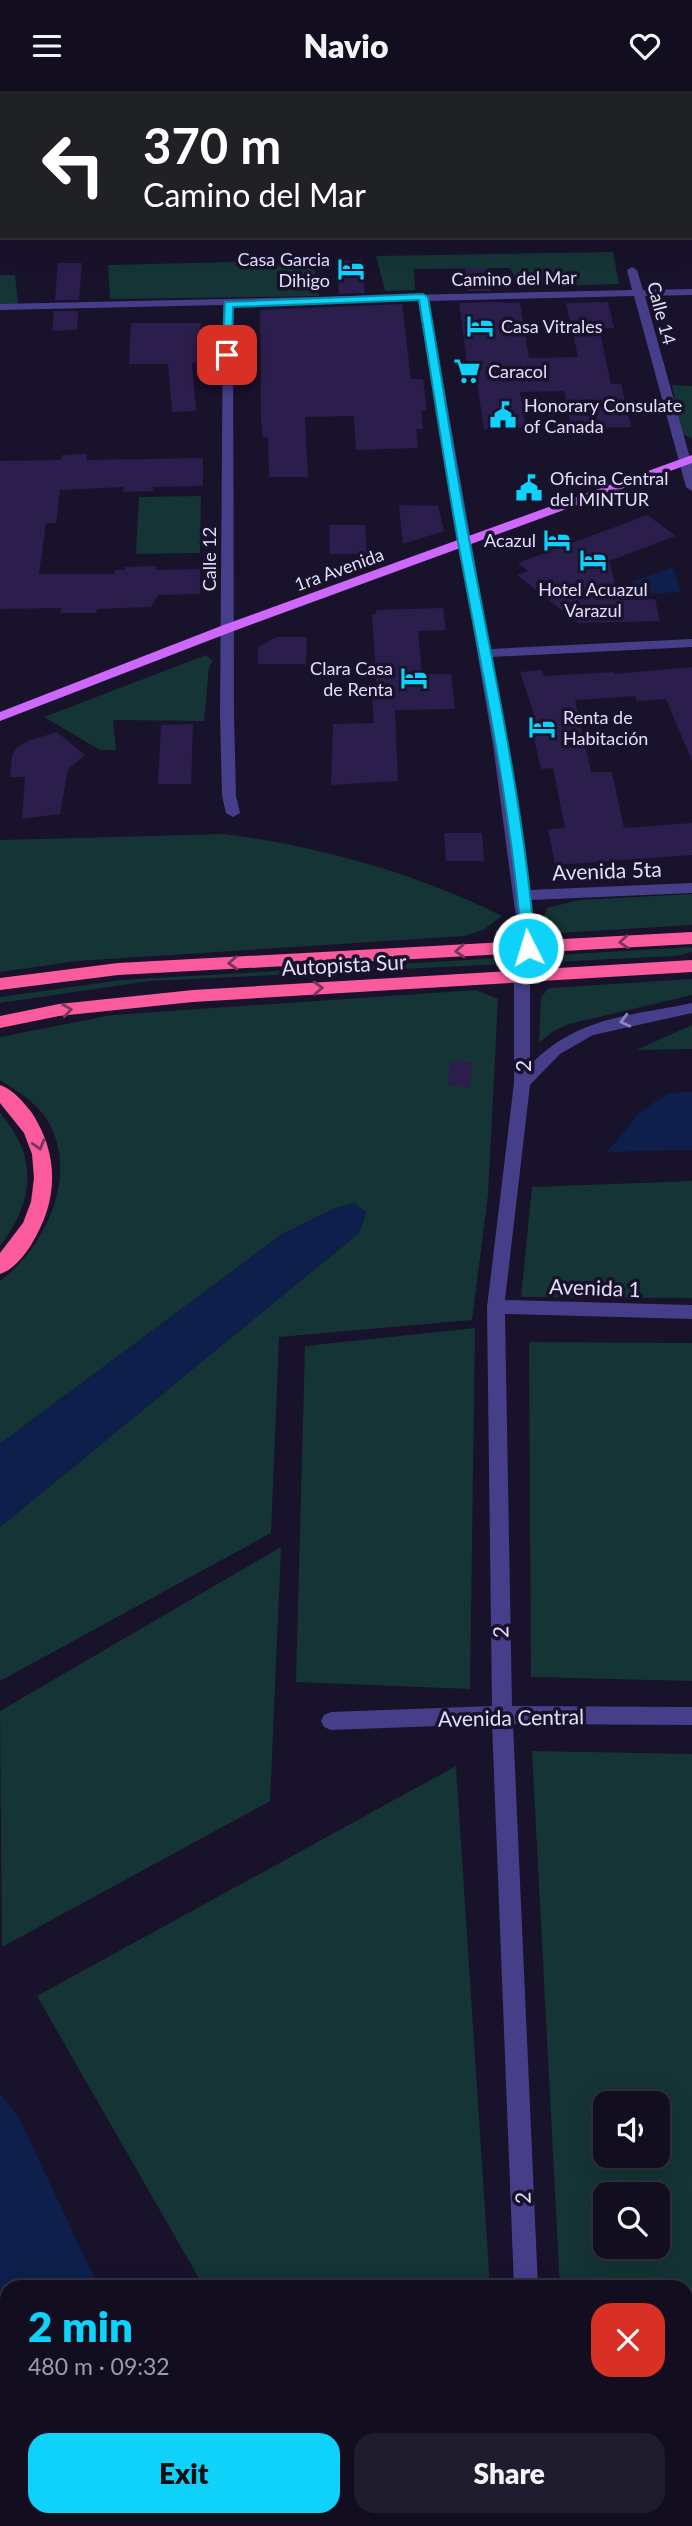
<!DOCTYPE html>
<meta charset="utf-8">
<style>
:root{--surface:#120e20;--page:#1f1c2d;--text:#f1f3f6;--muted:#9c9ca5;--line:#312e3e;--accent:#0ed2f9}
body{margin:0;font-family:Lato,sans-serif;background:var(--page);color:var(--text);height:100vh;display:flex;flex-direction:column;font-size:26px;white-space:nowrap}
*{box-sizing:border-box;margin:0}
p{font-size:23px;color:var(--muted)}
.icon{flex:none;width:38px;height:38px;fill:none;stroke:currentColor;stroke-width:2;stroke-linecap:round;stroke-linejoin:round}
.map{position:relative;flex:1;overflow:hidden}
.sheet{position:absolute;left:0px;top:2189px;width:693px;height:247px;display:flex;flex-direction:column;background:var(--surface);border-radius:21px 21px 0 0;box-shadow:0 7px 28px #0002,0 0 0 2px var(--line)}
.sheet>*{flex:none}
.guide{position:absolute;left:0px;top:0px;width:693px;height:147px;box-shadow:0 7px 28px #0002,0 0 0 2px var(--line);background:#202124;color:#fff;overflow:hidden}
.controls{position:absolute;left:593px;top:2000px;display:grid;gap:14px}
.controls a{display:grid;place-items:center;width:77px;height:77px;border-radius:14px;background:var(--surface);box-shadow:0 7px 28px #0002,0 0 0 2px var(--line);font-size:35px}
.pin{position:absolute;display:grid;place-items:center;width:60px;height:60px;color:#fff;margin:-30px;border-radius:14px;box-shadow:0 4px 10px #0006}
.me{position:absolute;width:77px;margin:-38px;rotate:355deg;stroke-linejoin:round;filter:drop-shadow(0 0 5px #0008)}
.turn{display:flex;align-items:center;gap:24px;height:147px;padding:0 28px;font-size:32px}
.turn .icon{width:91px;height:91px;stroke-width:2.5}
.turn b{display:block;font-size:49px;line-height:60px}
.round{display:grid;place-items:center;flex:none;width:74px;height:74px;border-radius:21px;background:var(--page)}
.overview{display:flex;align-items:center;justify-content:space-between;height:119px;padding:0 28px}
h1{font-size:42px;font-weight:800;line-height:52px;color:var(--accent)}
.primary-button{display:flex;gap:14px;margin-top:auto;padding:14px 28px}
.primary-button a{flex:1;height:80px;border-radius:21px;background:var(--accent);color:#111;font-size:28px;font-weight:800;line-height:80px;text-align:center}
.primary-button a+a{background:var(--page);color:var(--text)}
header{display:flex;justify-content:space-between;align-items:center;height:91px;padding:0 28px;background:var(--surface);font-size:32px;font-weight:800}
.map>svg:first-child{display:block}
.green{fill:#153435;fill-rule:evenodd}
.water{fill:#0d1f4a}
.building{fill:#2b1e4c}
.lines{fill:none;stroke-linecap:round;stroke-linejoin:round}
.street{fill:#463e89;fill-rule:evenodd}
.primary{fill:#ce67fb;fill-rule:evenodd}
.highway{fill:#fb5b9d;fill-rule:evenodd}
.oneway{stroke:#7e335e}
.oneway2{stroke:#8d86be}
.route{fill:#0ed2f9;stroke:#0988a2;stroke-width:2}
.labels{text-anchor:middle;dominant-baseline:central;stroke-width:7;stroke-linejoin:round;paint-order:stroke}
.far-poi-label{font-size:18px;fill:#e3ddfe;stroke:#18122b;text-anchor:start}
.far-street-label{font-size:18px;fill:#e3ddfe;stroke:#18122b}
.street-label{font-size:21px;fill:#e3ddfe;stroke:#18122b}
</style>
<header><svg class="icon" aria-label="menu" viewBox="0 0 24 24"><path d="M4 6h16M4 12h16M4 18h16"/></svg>Navio<svg class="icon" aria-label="heart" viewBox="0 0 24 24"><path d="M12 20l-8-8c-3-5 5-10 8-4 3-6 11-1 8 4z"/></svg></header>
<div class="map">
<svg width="692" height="2435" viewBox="0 0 692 2435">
<rect width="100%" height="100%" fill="#18122b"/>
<!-- green -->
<path class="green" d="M613 161 619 193 520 196 510 177 414 178 415 199 385 200 376 165Z
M313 169 319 205 110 208 108 174Z
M0 184H15L18 213H0Z
M672 294 692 295V348L681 342Z
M201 405 200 462 136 463 139 406Z
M206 564 213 570 209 576 204 630 113 629 116 659H100L44 626Z
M225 743C321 756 415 782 502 825L483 839 465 845 77 870 0 881V749Z
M692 803V834L560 842 550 837 543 828 547 817 579 809Z
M692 856V861L676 865 149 890 0 912V906L121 889Z
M692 888V904L569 933 552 941 539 952 541 906 549 897Z
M476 899 498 908 488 1104 472 1229 279 1246 271 1442 0 1590V1436L359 1142 366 1122 354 1112 335 1117 282 1143 0 1353V1190C46 1156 81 1081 46 1027 35 1011 16 999 0 989V946L112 924Z
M692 934V958L636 959Z
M0 1022C39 1066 34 1111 0 1155Z
M692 1090V1207L521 1206 532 1096Z
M475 1237 470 1598 296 1591 305 1255Z
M529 1251 692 1252V1590L531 1586Z
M281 1456 270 1710 2 1856 0 1620Z
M532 1660 692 1663V2335H686V2196H560ZM606 2012H658V2065H606ZM606 2104H658V2156H606Z
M456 1675 490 2196H204L37 1905Z"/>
<!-- water -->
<path class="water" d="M0 0H692V104L691 2H2L0 131Z
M673 476 681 501 631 504 626 493Z
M692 1001V1059L607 1061 641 1020 669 1002Z
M355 1112 366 1121 359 1142 0 1436V1353L282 1143 335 1117Z
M0 2002 20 2029 99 2196H7V2429H251L256 2435H0Z"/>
<!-- building -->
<path class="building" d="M362 169 365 202 339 203 337 170Z
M58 172H82L79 209H55Z
M465 177H487L490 200H468Z
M492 211 520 212 529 267 578 266 566 212 608 211 614 237H599L611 293H621L631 336 571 337 564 300 520 301 526 337 484 338 474 271H467L459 212Z
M402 213 411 288H423L427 319 421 320 423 338H416L418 357 356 359 354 325 305 326 308 386H269L268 346 263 347 261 327 260 219Z
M54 220H78L77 239 52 240Z
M131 232H201L196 272H192L196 320 172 321 168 273H129Z
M87 363 86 369 203 367V395L153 396V400L123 401 124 396 60 399 56 432H46L39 483H115V479H125V476L156 475V479L200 478V503L158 504 151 516 97 518 96 522H60L61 517 0 518V370L61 369 62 364Z
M399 414 438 415 444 440 403 453Z
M647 424 676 445 609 470 619 509 655 508 660 530 578 532 517 484 528 480 518 472Z
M329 434H365L367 463H330Z
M443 517 446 539 418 540 422 583H451L455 618 395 619 398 690 331 694 333 633 374 632 372 605H377L372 523H376V519Z
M277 546H307L306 573H258V556Z
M692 576V670L666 608 637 610 635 605 575 609 591 681H612L624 737 692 732V764L555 774 548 738 565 737 553 677 541 678 531 634 537 633 520 581 542 579 544 585 614 581 615 583Z
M193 633 191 693H158L161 634Z
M57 641 85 664 68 678 60 723 22 728 25 686H10L12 665 17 656 28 650Z
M444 742H482L484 770H446Z
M450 970 472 971 470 996 448 995Z"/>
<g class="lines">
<!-- street -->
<path class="street" d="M632 176 637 179 643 199 692 198V204L645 205 692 374V400L686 396 634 205 429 210 490 558 692 548V556L491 566 529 799 692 792V802L530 809 536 857 528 862 520 857 493 654 418 210 233 214 234 623 236 705 240 722 233 726 226 722 222 705 220 623 223 214 0 219V213L632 199 627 179Z
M522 881 530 886V974C577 926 629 925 692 912V922L593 944 560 963 530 994 505 1209 692 1214V1228L505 1223 512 1615 692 1616V1634L513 1633 538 2196H514L492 1633 331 1639 324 1636 321 1630 324 1624 331 1621 492 1615 487 1216 514 992V886Z"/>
<!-- primary -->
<path class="primary" d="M692 364V372L231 541 0 630V621L221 535Z"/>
<!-- highway -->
<path class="highway" d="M692 841V853L118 884 0 899V887L118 872Z
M692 869V881L193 911 59 925 0 937V925L59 913 193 899Z
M0 994C13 998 24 1012 32 1022 60 1066 58 1110 31 1154 24 1165 13 1179 0 1183V1162L23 1132 31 1111 34 1087 32 1063 24 1042 0 1012Z"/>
</g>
<!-- one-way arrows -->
<defs><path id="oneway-chevron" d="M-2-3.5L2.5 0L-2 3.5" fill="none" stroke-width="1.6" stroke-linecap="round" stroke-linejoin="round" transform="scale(1.75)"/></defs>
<g class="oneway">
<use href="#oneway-chevron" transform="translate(624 851) rotate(176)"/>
<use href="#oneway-chevron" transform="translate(460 860) rotate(177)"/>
<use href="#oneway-chevron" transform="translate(233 872) rotate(177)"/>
<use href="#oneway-chevron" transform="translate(318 897) rotate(-3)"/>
<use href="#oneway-chevron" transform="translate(67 919) rotate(-8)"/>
<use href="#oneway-chevron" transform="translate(39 1054) rotate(73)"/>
</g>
<use class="oneway2" href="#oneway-chevron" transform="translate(625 930) rotate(166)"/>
<!-- route -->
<path class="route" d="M423 203 428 206C442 288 454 371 470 453 495 586 525 721 535 857L528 861 522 857C512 720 483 586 458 451 444 371 432 290 419 209L233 216 232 264 227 267 222 264 225 211Z"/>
<!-- icons -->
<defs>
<g id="hotel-bare" transform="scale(2.1)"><path d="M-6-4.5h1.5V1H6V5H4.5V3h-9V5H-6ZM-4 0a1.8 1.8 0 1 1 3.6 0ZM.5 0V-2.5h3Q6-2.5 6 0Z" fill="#0ed2f9" stroke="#18122b" stroke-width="2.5" paint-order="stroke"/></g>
<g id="supermarket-bare" transform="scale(2.1)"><path d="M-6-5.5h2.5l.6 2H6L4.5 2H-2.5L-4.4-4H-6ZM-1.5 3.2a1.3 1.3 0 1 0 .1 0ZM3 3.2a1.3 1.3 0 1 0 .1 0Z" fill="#0ed2f9" stroke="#18122b" stroke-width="2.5" paint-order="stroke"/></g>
<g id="civic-bare" transform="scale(2.1)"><path d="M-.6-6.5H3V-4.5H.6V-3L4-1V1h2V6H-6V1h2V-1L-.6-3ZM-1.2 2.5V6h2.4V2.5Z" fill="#0ed2f9" stroke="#18122b" stroke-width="2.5" paint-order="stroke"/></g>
</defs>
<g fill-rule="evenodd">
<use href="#hotel-bare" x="351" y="178"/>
<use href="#hotel-bare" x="480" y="235"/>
<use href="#supermarket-bare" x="467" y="280"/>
<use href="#civic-bare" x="503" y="324"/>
<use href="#civic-bare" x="529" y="397"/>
<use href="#hotel-bare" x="557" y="449"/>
<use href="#hotel-bare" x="593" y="469"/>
<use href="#hotel-bare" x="414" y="587"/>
<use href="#hotel-bare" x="542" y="636"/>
</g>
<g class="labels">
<!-- far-poi labels -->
<g class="far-poi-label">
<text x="330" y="168" text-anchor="end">Casa Garcia<tspan x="330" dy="21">Dihigo</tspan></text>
<text x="501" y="235">Casa Vitrales</text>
<text x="488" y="280">Caracol</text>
<text x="524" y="314">Honorary Consulate<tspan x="524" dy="21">of Canada</tspan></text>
<text x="550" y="387">Oficina Central<tspan x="550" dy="21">del MINTUR</tspan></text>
<text x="536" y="449" text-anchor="end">Acazul</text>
<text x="593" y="498" text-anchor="middle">Hotel Acuazul<tspan x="593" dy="21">Varazul</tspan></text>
<text x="393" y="577" text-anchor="end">Clara Casa<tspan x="393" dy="21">de Renta</tspan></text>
<text x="563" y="626">Renta de<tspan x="563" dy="21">Habitación</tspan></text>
</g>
<!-- far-street labels -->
<g class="far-street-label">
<text transform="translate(514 187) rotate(-1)">Camino del Mar</text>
<text transform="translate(662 222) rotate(75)">Calle 14</text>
<text transform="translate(209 468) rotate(-90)">Calle 12</text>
<text transform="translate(339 478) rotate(-20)">1ra Avenida</text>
</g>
<!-- street labels -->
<g class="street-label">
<text transform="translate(607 779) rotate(-2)">Avenida 5ta</text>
<text transform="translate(344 873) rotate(-3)">Autopista Sur</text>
<text transform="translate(522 975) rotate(-90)">2</text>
<text transform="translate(595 1196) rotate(2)">Avenida 1</text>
<text transform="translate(500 1541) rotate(-91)">2</text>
<text transform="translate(511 1626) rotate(-1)">Avenida Central</text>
<text transform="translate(522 2107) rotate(-92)">2</text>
</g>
</g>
</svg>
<div class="controls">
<a><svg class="icon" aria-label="sound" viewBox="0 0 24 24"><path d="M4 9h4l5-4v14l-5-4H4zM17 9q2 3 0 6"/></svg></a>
<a><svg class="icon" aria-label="search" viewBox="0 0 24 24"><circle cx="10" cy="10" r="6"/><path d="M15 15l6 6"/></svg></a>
</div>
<div class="pin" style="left:227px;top:264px;background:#d93025"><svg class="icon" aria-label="arrive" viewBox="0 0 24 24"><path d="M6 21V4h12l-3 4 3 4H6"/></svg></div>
<svg class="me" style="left:528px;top:857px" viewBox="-20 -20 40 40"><circle r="17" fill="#0ed2f9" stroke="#fff" stroke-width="3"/><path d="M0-11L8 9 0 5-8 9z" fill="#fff"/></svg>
<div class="guide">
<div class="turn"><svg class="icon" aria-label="left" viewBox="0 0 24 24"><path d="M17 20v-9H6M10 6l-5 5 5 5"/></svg><div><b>370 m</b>Camino del Mar</div></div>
</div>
<section class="sheet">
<div class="overview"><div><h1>2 min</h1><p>480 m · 09:32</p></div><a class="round" style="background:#d93025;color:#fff"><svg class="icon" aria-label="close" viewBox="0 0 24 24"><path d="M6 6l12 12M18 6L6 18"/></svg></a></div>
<div class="primary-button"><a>Exit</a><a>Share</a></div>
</section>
</div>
